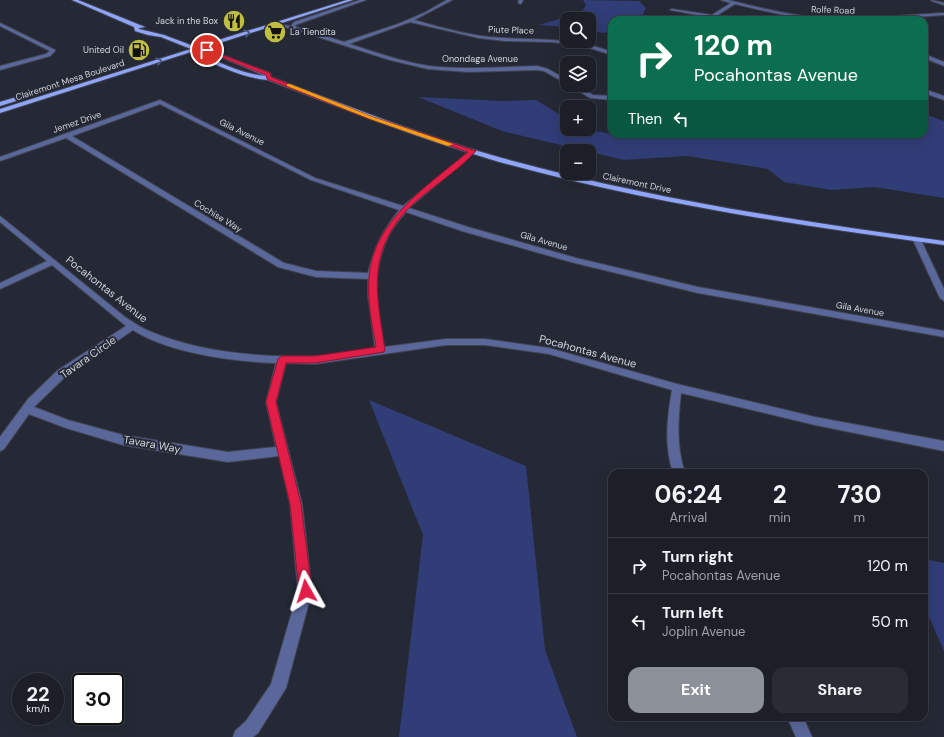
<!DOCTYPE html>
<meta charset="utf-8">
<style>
:root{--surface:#1c1f28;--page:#292c34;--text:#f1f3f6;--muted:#a0a2a8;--line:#3a3d45;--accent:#8c9099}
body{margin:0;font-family:"DM Sans",sans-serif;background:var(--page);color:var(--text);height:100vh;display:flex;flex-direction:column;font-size:15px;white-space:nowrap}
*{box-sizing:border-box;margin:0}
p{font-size:13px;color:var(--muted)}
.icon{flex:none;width:22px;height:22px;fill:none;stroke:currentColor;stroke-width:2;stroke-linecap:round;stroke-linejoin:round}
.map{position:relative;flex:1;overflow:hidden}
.side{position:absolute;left:608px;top:469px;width:320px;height:252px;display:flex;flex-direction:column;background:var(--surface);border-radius:12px;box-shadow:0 4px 16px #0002,0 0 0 1px var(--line)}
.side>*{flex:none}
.hud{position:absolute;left:608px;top:16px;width:320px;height:122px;border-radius:12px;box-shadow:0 4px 16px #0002,0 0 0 1px var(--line);background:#0b6e4f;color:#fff;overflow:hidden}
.fabs{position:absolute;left:560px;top:12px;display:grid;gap:8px}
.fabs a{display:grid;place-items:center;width:36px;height:36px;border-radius:8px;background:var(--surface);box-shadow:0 4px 16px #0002,0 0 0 1px var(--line);font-size:20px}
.speed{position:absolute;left:12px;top:673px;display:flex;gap:8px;font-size:20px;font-weight:700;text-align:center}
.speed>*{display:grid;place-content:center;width:52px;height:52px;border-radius:50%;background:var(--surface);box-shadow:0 4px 16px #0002,0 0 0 1px var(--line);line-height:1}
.speed small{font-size:10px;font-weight:400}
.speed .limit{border:2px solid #111;border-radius:6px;background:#fff;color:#111}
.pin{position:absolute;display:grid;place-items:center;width:34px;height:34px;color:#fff;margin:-17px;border:2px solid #fff;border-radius:50%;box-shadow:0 1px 4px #0007}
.me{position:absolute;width:44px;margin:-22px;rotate:354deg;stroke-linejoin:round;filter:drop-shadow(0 0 3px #0008)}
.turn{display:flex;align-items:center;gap:14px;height:84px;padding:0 20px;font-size:18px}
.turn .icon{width:52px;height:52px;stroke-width:2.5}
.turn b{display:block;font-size:28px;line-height:34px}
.then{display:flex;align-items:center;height:38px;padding:0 20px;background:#0003;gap:8px;font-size:15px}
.eta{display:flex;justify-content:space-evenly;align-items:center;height:68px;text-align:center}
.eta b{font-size:24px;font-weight:700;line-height:28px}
.action{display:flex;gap:8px;margin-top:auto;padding:8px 20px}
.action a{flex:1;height:46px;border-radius:12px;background:var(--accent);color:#fff;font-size:16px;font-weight:700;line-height:46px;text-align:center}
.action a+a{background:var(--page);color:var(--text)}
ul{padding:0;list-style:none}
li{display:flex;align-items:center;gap:12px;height:56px;padding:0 20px;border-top:1px solid var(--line)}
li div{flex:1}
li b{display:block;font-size:15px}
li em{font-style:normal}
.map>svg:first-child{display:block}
.green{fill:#303d77}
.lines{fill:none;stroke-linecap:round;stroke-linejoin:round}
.minor-casing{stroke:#414450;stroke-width:2}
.major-casing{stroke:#414450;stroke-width:2}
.minor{fill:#5a679b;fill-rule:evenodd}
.major{fill:#8fa5fb;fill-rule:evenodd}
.oneway{stroke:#4f5b84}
.route{fill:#e11d48;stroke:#92132f}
.slow{fill:#f59e0b}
.labels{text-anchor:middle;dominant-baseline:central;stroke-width:4;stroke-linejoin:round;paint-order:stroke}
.far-street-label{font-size:9px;fill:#d2d4dc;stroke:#252935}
.far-poi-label{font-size:9px;fill:#d2d4dc;stroke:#252935;text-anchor:end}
.street-label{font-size:11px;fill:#d2d4dc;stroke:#252935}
</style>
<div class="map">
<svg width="944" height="737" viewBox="0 0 944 737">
<rect width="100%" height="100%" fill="#252935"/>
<!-- green -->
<path class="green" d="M583 0 639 1 646 8 642 16 648 20H612V31L603 33 589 30V19H567V27L539 25 582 12 586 5Z
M418 97 503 101 536 100 567 119V129H583L634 138 732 134H924V114L944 121V198L875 187 831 190 784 182 768 169 687 156 624 160 502 131Z
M369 400 526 466 545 650 577 737H399L423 535Z
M924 559 944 563V651L924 606Z"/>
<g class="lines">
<!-- minor casing -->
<g class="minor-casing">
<path id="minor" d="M360 0H366L298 24 295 25 296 27 344 42 398 24 424 13 447 0H452L414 20C439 27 463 34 489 37 534 41 569 36 612 52V55L580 45 551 42 505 41 479 38 410 22 349 44C375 52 402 62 429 66 465 70 501 67 537 66L548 69 567 80V84L544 71 537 70 468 72 428 69 390 60 293 29 273 25 275 24 291 26 294 22Z
M519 0H523L521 4 518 3Z
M721 0H728C756 7 784 14 812 17 856 21 900 15 944 13V15C901 18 856 23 813 19 787 17 761 10 735 4L710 20H705L709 17 670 10 672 9 712 15 731 3Z
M931 0 944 3V5L932 1Z
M0 23 55 50V51L50 56 0 70V66L46 54 50 51 0 26Z
M924 54 944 62V66L924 58Z
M569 85H576L593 95 612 96V100L590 98Z
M924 89 944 96V100L924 93Z
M160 100 315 178 403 206 471 150H475V152L409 208 468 227 576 258 698 287 944 331V337L698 293 571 262 462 231 406 212C400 219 393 227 389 235 369 277 378 304 384 347L446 339H485L549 348 677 384 815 417 944 441V451L815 425 681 393C678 420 676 446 685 473H673C664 445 667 419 672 390L549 354 485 345H446L315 364 286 363 276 402 302 504 312 591 286 688 258 733 253 737H233L235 731 246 721 271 684 298 591 290 504 279 456 228 462 123 445 66 428 29 414 4 449 0 451V437L28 399 58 370 126 326 52 265 0 289V283L47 261 0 222V216L125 317C133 322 141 328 149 331 197 352 262 358 314 356 334 356 355 351 375 348L368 295V279L316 277 278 267 66 138 0 161V157ZM160 104 311 180 399 210C382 232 375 245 368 273L316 271 284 263 72 136ZM133 330C168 353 235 362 276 363L266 402 276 447 228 452 123 435 68 420 34 407 66 376Z
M914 238H917L921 240 944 289V301L940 298 913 240Z
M787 717H803L812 737H796Z"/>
</g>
<!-- major casing -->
<g class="major-casing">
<path id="major" d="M72 0H78L145 27 139 28V29L164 35 196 47 347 0H353L204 48 270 73 271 77C348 106 423 136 502 158 647 198 795 221 944 241V245C793 225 643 202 496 161 418 138 343 109 268 80 242 78 219 66 195 55L194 51 0 113V109L191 49 161 37 148 35 135 31 134 27ZM199 51H206L266 76C242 74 221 63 199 53Z
M36 91 39 93 38 94 0 106V102Z"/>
</g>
<!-- minor -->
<use href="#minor" class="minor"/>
<!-- major -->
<use href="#major" class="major"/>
</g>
<!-- one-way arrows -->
<defs><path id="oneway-chevron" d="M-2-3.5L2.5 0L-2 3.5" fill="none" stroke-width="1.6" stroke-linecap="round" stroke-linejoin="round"/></defs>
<g class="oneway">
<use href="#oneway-chevron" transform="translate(247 33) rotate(-18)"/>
<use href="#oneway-chevron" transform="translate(159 61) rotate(-18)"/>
</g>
<!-- route -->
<path class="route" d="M207 49 270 73 271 77 373 117 476 151C455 174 427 189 406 211 366 255 377 297 385 350L384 352 315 363H286L276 402 301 504 312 591 310 595 306 597 301 595 299 591 290 504 266 402 278 359 282 356H315L376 347C372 324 367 301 369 277 373 220 429 185 468 152L370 119 267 79 266 75 206 51Z"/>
<!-- slow -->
<path class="slow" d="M287 84H290L373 117 453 144 448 146 370 119 287 86Z"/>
<!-- icons -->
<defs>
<g id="restaurant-disc" transform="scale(1.15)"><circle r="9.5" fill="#bfbe42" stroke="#252935"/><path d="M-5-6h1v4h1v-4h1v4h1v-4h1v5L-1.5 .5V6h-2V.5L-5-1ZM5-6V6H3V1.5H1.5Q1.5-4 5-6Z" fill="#111"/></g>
<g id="supermarket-disc" transform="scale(1.15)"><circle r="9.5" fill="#bfbe42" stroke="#252935"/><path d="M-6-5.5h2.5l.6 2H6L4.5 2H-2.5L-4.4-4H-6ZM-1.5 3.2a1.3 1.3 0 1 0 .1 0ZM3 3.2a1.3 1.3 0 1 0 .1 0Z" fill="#111"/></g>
<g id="fuel-disc" transform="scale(1.15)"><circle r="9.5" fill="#bfbe42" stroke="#252935"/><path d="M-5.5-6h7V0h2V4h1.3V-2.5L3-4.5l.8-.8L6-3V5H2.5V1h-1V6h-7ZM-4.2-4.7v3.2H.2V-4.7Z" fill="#111"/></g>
</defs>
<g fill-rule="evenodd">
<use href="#restaurant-disc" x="234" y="21"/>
<use href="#supermarket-disc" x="275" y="32"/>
<use href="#fuel-disc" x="139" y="50"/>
</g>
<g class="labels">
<!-- far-street labels -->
<g class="far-street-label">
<text transform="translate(833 10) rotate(2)">Rolfe Road</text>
<text transform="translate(511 30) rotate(2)">Piute Place</text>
<text x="480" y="59">Onondaga Avenue</text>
<text transform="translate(70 80) rotate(-18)">Clairemont Mesa Boulevard</text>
<text transform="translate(77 122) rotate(-19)">Jemez Drive</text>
<text transform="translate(242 132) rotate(26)">Gila Avenue</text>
<text transform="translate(637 183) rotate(12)">Clairemont Drive</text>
<text transform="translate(218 216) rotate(31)">Cochise Way</text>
<text transform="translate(544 241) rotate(16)">Gila Avenue</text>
<text transform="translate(860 309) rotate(10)">Gila Avenue</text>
</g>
<!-- far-poi labels -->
<g class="far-poi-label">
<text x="218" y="21">Jack in the Box</text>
<text x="290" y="32" text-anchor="start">La Tiendita</text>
<text x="124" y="50">United Oil</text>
</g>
<!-- street labels -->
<g class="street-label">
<text transform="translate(107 289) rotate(38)">Pocahontas Avenue</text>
<text transform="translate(588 351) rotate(15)">Pocahontas Avenue</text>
<text transform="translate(88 357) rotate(-35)">Tavara Circle</text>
<text transform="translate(152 444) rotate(10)">Tavara Way</text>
</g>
</g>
</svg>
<div class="fabs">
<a><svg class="icon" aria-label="search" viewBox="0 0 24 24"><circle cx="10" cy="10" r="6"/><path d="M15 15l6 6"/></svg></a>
<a><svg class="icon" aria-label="layers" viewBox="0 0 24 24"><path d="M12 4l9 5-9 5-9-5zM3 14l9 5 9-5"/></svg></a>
<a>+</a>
<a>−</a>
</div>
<div class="speed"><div>22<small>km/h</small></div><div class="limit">30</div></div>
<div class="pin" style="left:207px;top:50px;background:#d93025"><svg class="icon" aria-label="arrive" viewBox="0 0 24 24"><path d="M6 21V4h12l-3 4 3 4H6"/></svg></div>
<svg class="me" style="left:306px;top:591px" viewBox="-20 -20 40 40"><path d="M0-17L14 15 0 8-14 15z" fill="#e11d48" stroke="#fff" stroke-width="4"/></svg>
<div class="hud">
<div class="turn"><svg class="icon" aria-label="right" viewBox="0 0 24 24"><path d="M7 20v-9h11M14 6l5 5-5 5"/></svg><div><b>120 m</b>Pocahontas Avenue</div></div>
<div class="then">Then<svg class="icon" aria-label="left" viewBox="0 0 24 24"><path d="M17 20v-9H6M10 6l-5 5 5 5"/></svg></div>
</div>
<section class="side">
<div class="eta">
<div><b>06:24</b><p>Arrival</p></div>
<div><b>2</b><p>min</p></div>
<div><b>730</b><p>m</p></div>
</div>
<ul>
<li><svg class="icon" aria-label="right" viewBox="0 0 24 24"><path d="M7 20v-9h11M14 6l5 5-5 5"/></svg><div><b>Turn right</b><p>Pocahontas Avenue</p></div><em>120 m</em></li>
<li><svg class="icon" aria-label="left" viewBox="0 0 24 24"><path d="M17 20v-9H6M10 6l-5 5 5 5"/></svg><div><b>Turn left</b><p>Joplin Avenue</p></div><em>50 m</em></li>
</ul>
<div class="action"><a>Exit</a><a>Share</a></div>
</section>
</div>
